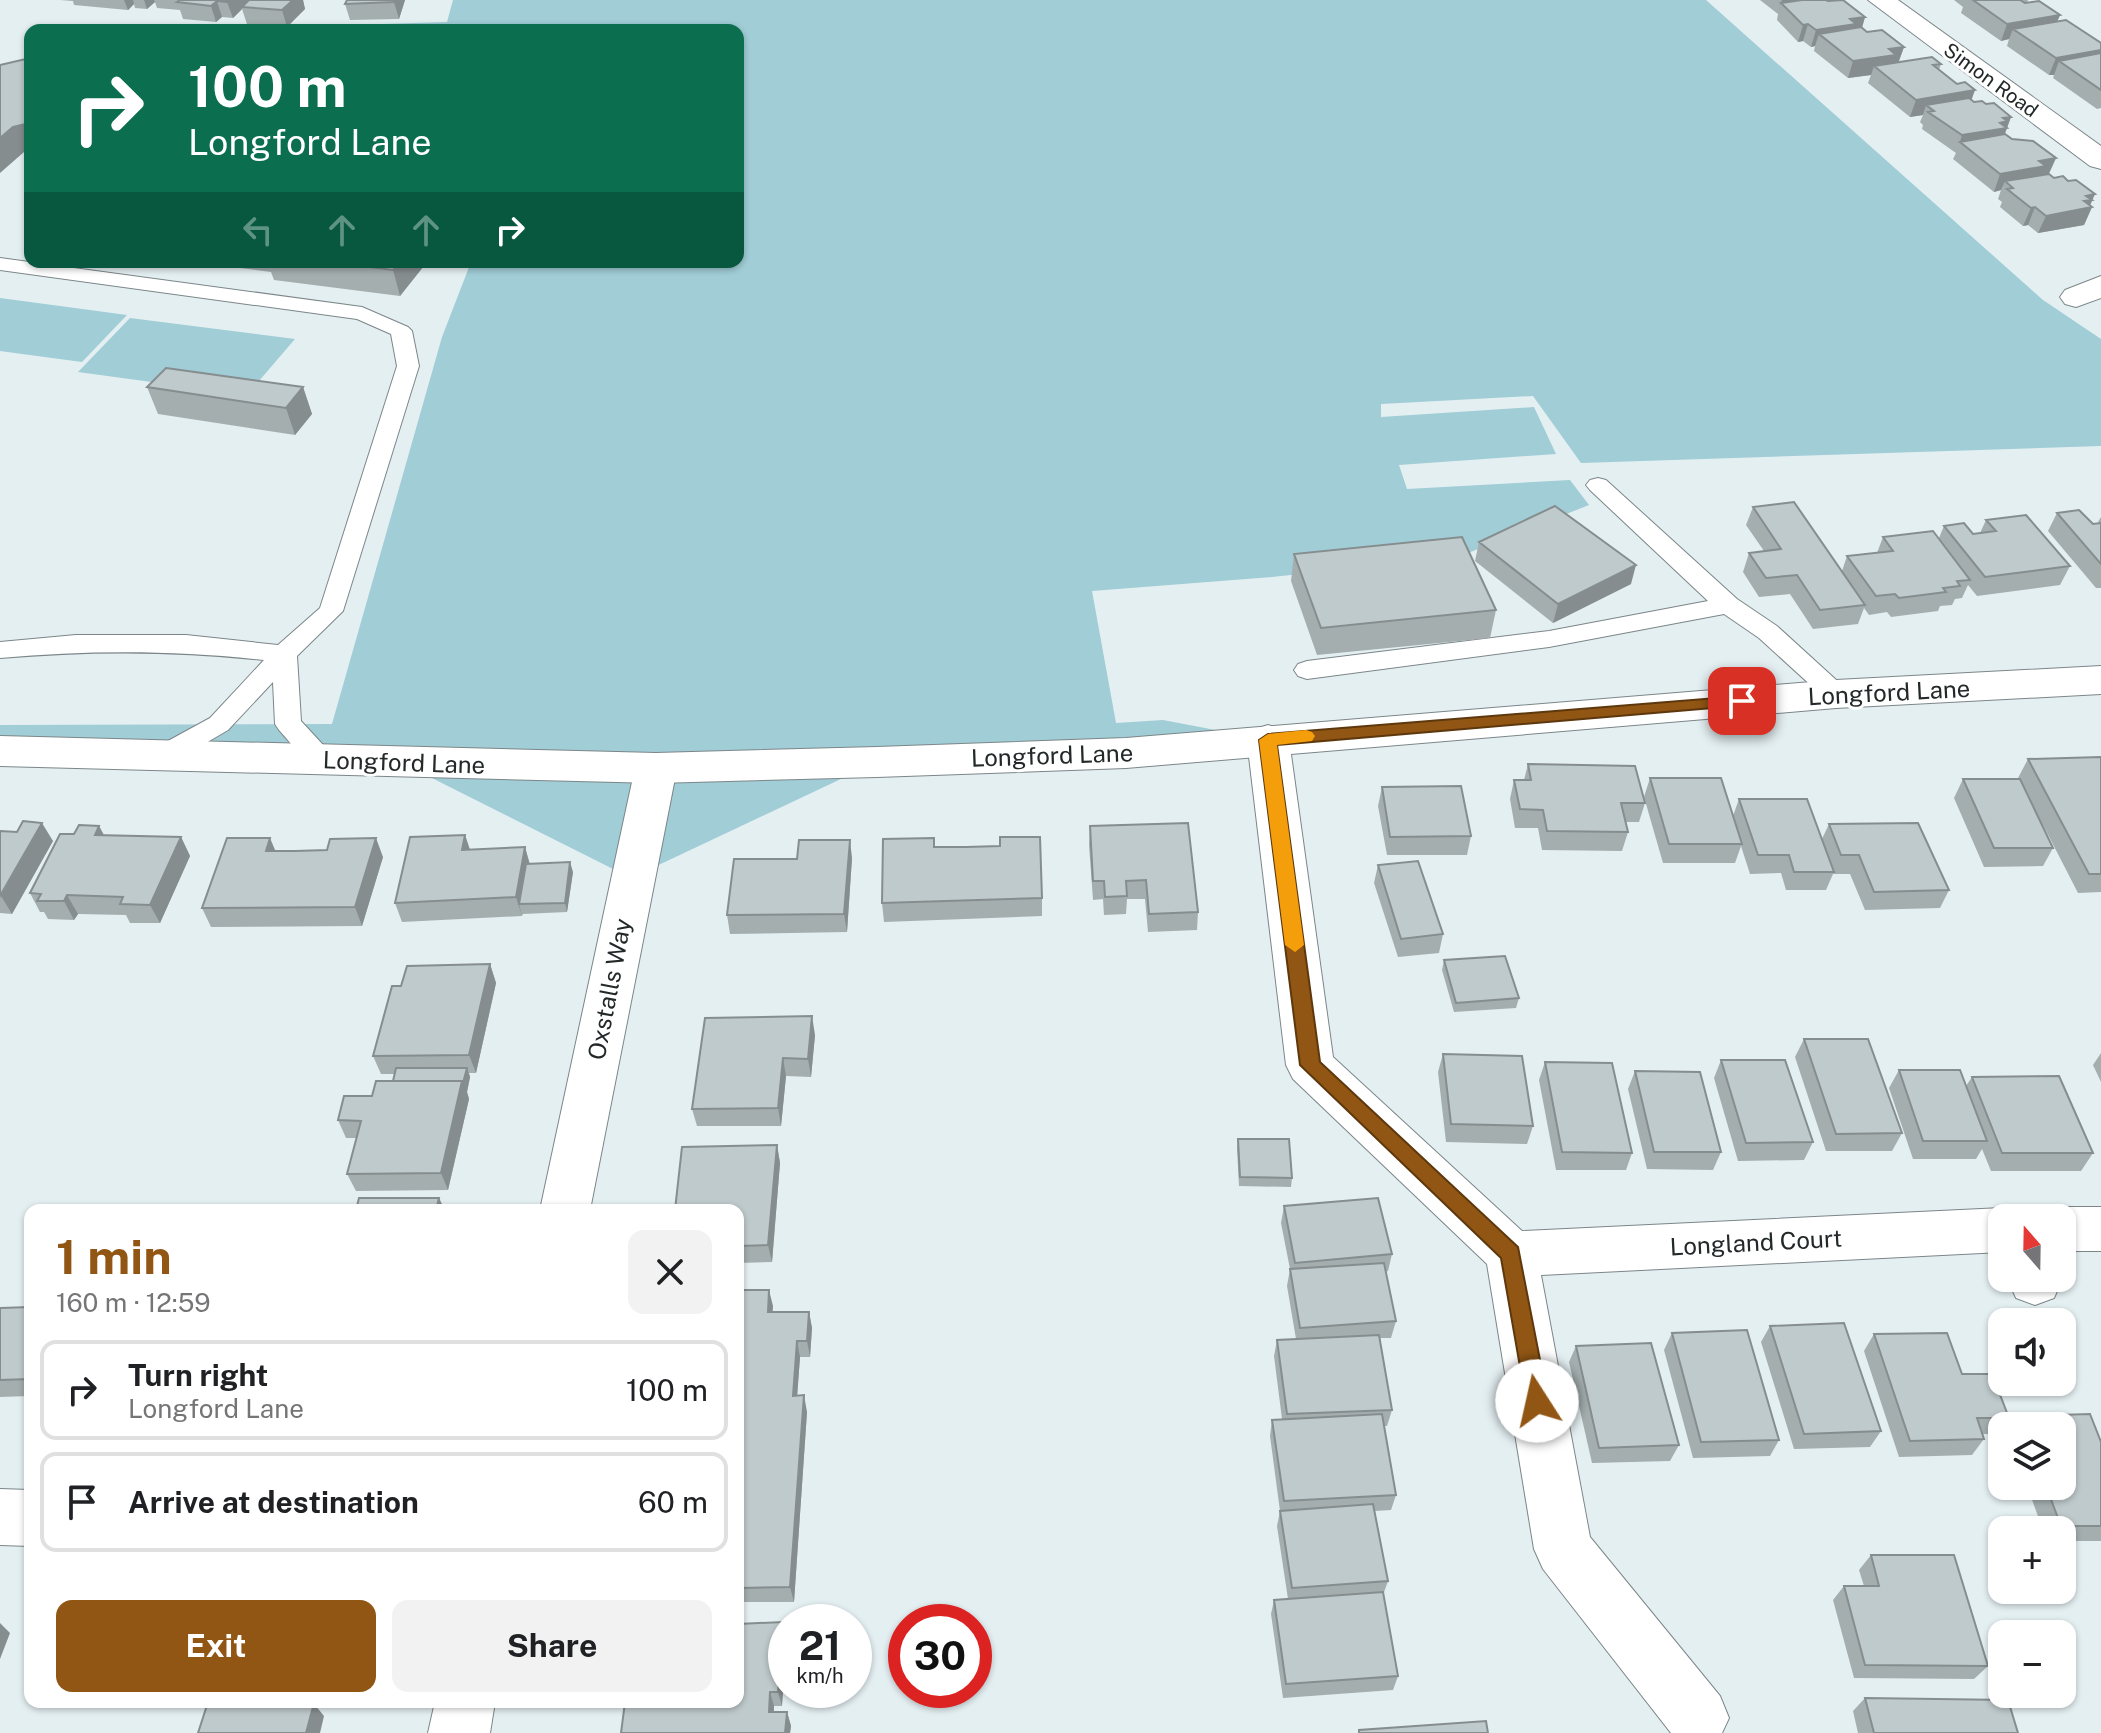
<!DOCTYPE html>
<meta charset="utf-8">
<style>
:root{--surface:#fff;--page:#f2f2f2;--text:#202124;--muted:#757577;--line:#e0e0e0;--accent:#915614}
body{margin:0;font-family:"Public Sans",sans-serif;background:var(--page);color:var(--text);height:100vh;display:flex;flex-direction:column;font-size:30px;white-space:nowrap}
*{box-sizing:border-box;margin:0}
p{font-size:26px;color:var(--muted)}
.icon{flex:none;width:44px;height:44px;fill:none;stroke:currentColor;stroke-width:2;stroke-linecap:round;stroke-linejoin:round}
.map{position:relative;flex:1;overflow:hidden}
.panel{position:absolute;left:24px;top:1204px;width:720px;height:504px;display:flex;flex-direction:column;background:var(--surface);border-radius:16px;box-shadow:0 2px 6px #0004}
.panel>*{flex:none}
.banner{position:absolute;left:24px;top:24px;width:720px;height:244px;border-radius:16px;box-shadow:0 2px 6px #0004;background:#0b6e4f;color:#fff;overflow:hidden}
.needle{width:52px;rotate:340deg}
.tools{position:absolute;left:1988px;top:1204px;display:grid;gap:16px}
.tools a{display:grid;place-items:center;width:88px;height:88px;border-radius:16px;background:var(--surface);box-shadow:0 2px 6px #0004;font-size:40px}
.speed{position:absolute;left:768px;top:1604px;display:flex;gap:16px;font-size:40px;font-weight:700;text-align:center}
.speed>*{display:grid;place-content:center;width:104px;height:104px;border-radius:50%;background:var(--surface);box-shadow:0 2px 6px #0004;line-height:1}
.speed small{font-size:20px;font-weight:400}
.speed .limit{border:12px solid #d22;background:#fff;color:#111}
.pin{position:absolute;display:grid;place-items:center;width:68px;height:68px;color:#fff;margin:-34px;border-radius:16px;box-shadow:0 4px 12px #0006}
.me{position:absolute;width:88px;margin:-44px;rotate:350deg;stroke-linejoin:round;filter:drop-shadow(0 0 6px #0008)}
.turn{display:flex;align-items:center;gap:28px;height:168px;padding:0 32px;font-size:36px}
.turn .icon{width:104px;height:104px;stroke-width:2.5}
.turn b{display:block;font-size:56px;line-height:68px}
.lanes{display:flex;align-items:center;height:76px;padding:0 32px;background:#0003;justify-content:center;gap:40px;direction:ltr}
.lanes .off{opacity:.35}
.round{display:grid;place-items:center;flex:none;width:84px;height:84px;border-radius:16px;background:var(--page)}
.headline{display:flex;align-items:center;justify-content:space-between;height:136px;padding:0 32px}
h1{font-size:48px;font-weight:700;line-height:60px;color:var(--accent)}
.primary-button{display:flex;gap:16px;margin-top:auto;padding:16px 32px}
.primary-button a{flex:1;height:92px;border-radius:16px;background:var(--accent);color:#fff;font-size:32px;font-weight:700;line-height:92px;text-align:center}
.primary-button a+a{background:var(--page);color:var(--text)}
ul{padding:0;list-style:none}
li{display:flex;align-items:center;gap:24px;height:100px;margin:0 16px 12px;padding:0 16px;border:4px solid var(--line);border-radius:16px}
li div{flex:1}
li b{display:block;font-size:30px}
li em{font-style:normal}
.map>svg:first-child{display:block}
.green{fill:#a0cdd6}
.lines{fill:none;stroke-linecap:round;stroke-linejoin:round}
.lane-casing{stroke:#7c8689;stroke-width:2}
.street-casing{stroke:#7c8689;stroke-width:2}
.secondary-casing{stroke:#7c8689;stroke-width:2}
.lane{fill:#fff;fill-rule:evenodd}
.street{fill:#fff;fill-rule:evenodd}
.secondary{fill:#fff;fill-rule:evenodd}
.wall{fill:#a4aeaf}
.shaded-wall{fill:#868d8f}
.building{fill:#bfcacc;stroke:#868d8f;stroke-width:2}
.route{fill:#915614;stroke:#5e380d;stroke-width:2}
.slow{fill:#f59e0b}
.labels{text-anchor:middle;dominant-baseline:central;stroke-width:6;stroke-linejoin:round;paint-order:stroke}
.far-street-label{font-size:20px;fill:#232828;stroke:#fff}
.street-label{font-size:24px;fill:#232828;stroke:#fff}
</style>
<div class="map">
<svg width="2101" height="1733" viewBox="0 0 2101 1733">
<rect width="100%" height="100%" fill="#e4eff2"/>
<!-- green -->
<path class="green" d="M453 0H1706L2043 300 2101 339V446L1581 463 1533 396 1381 404V417L1534 407 1556 454 1399 465 1407 489 1570 480 1589 505 1458 557 1272 577 1092 591 1116 723 1163 720 1268 740 877 762 631 878 402 763 0 751V725L332 724 442 337 471 262H738V30H347L350 25 447 22Z
M0 298 127 315 82 362 0 351Z
M130 318 295 339 247 395 78 372Z"/>
<g class="lines">
<!-- lane casing -->
<g class="lane-casing">
<path id="lane" d="M0 258 362 307 408 327 412 331 419 366 343 611 297 656 301 721 336 759 332 766C310 772 293 745 279 730L275 724 273 682 228 730 175 761 166 763 157 761 153 754 157 747 210 718 264 660C174 650 90 650 0 658V642L76 635H186L278 645 320 608 397 366 391 334 357 319 0 270Z
M1598 478 1606 480 1737 599 1777 626 1845 688 1849 694 1845 700 1836 703 1827 700 1759 638 1724 614 1549 647 1307 679 1298 676 1294 670 1298 664 1307 661 1549 631 1708 601 1590 490 1586 485 1590 480Z"/>
</g>
<!-- street casing -->
<g class="street-casing">
<path id="street" d="M1868 0H1898L2101 146V169L2090 166Z
M2101 276V298L2076 307 2065 304 2060 297 2065 290Z
M1268 725 1283 730 1289 740 1333 1057 1522 1231 2002 1208 2020 1214 2022 1218H2002V1252L1541 1275 1590 1537 1720 1696 1729 1718 1722 1733H1671L1543 1569 1534 1549 1487 1264 1293 1079 1286 1065 1247 740 1253 730Z
M656 753 671 757 677 768 590 1210H540L635 768 641 757Z
M2062 1207H2101V1251H2062V1218H2042L2044 1213Z
M2007 1278H2059L2061 1282 2054 1298 2035 1305 2016 1298Z
M0 1489 30 1490V1546L0 1545Z
M435 1702H495L490 1733H428Z"/>
</g>
<!-- secondary casing -->
<g class="secondary-casing">
<path id="secondary" d="M2101 666V694L1836 708 1126 768 877 777 656 783 0 766V736L656 753 877 747 1126 738 1836 680Z"/>
</g>
<!-- lane -->
<use href="#lane" class="lane"/>
<!-- street -->
<use href="#street" class="street"/>
<!-- secondary -->
<use href="#secondary" class="secondary"/>
</g>
<!-- wall -->
<path class="wall" d="M60 0H303L305 9 287 27 247 24 242 9 233 18 222 17 216 22 183 19 180 10 157 8 155 2 147 9 135 8 134 4 128 10 74 5 73 1Z
M405 0 399 19 350 20 345 4Z
M1760 0H1843L1865 17 1862 28 1867 32 1904 47 1898 62 1941 64 1939 70 1974 102 1986 104 2011 117 2005 134 2012 139 2056 158 2049 174 2092 207 2084 225 2038 233 2028 225 2023 226 2000 207 2002 202 1998 199 2001 190 1994 192 1953 159 1956 153 1922 129 1923 125 1920 122 1923 115 1910 117 1868 83 1871 75 1848 78 1814 51 1815 46 1811 47 1803 41 1798 42 1777 20 1778 14Z
M1954 0H2028L2027 3 2060 15 2057 21 2101 43V108L2097 109 2053 78 2054 75H2049L2007 46 2009 39 2001 41 1961 13 1963 7Z
M193 262H427L400 296 274 280 271 272Z
M147 387H303L312 414 295 435 158 414Z
M1753 507 1842 571 1847 556 1877 553 1883 537 1939 538 1944 526 1973 534 1980 533 1986 520 2070 566 2060 585 1977 596 1968 585 1962 598 1955 599 1952 605 1940 606 1938 611 1891 617 1887 612 1869 615 1864 608 1858 624 1813 629 1790 594 1759 597 1743 572 1749 553 1764 551 1746 525Z
M2057 513 2093 524 2099 523 2098 522 2101 517V588H2096L2048 531Z
M1479 542 1631 584 1553 623 1475 561Z
M1294 554 1496 610 1490 638 1317 655 1291 581Z
M2101 757V892L2078 893 2041 821 2053 848 2043 866 1984 867 1954 798 1963 779H2018V778L2028 759Z
M1528 764 1645 803 1639 822H1625L1628 832 1622 851 1542 850 1538 828H1515L1510 799 1514 780H1524Z
M1650 778 1733 816 1739 799 1822 839 1829 824 1949 890 1940 908 1865 910 1850 874H1833L1826 890H1786L1781 873 1750 874 1741 846 1735 863H1663L1644 797Z
M1382 787 1471 836 1467 855H1387L1378 806Z
M99 826 104 835 181 837 190 856 160 923H130L126 915 78 914 74 920 48 919 44 912H40L30 893 74 834Z
M1090 826 1198 912 1197 930 1148 932 1145 899H1127L1126 914 1104 915 1103 899 1093 900 1089 845Z
M0 831 53 841 12 914 0 913Z
M465 835 470 850 525 847 530 864 573 872 567 912 523 914 522 916 402 922 395 903Z
M935 847 1042 898V916L884 922 882 903Z
M327 850 383 857 362 926 211 927 202 908 276 851Z
M852 858 847 932 730 934 727 915Z
M1378 865 1443 934 1439 953 1398 957 1374 883Z
M1444 960 1519 998 1516 1008 1454 1012 1442 970Z
M490 964 496 983 476 1073H469L470 1077 467 1092 469 1099 448 1190 356 1191 347 1174 357 1138H346L338 1120 393 1081 395 1074H381L373 1056 401 986Z
M815 1035 811 1077 786 1076 781 1126H697L692 1109Z
M1804 1039 1902 1133 1892 1151H1826L1795 1057Z
M2101 1053V1082L2093 1065Z
M1443 1054 1533 1126 1527 1144 1446 1142 1438 1072Z
M1721 1060 1813 1142 1804 1160 1738 1161 1714 1078Z
M1545 1062 1632 1153 1626 1170H1556L1539 1080Z
M1899 1070 1966 1086 1972 1077 2093 1153 2081 1171H1991L1982 1149 1976 1159H1913L1889 1088Z
M1635 1071 1721 1152 1713 1170 1647 1169 1628 1089Z
M1238 1139 1292 1178 1291 1187 1239 1186 1237 1148Z
M777 1145 780 1163 772 1262 738 1263V1210Z
M1284 1206 1392 1254 1388 1271 1385 1272 1396 1321 1391 1338H1380L1392 1410 1387 1426H1384L1396 1495 1391 1510 1375 1511 1388 1581 1383 1595 1398 1676 1393 1690 1283 1698 1271 1614 1274 1600 1288 1599 1277 1526 1280 1511 1270 1436 1272 1420 1282 1419 1274 1356 1277 1340 1296 1339 1287 1286 1290 1269 1281 1223Z
M738 1290 773 1306 772 1312H809L812 1328 810 1357H800L797 1396 807 1412 794 1602H744L742 1624 786 1633 782 1706H774V1712H787L791 1726 790 1733H621Z
M30 1307V1396L0 1397V1308Z
M1770 1326 1881 1431 1870 1447 1794 1449 1761 1342Z
M1672 1333 1779 1440 1770 1456 1693 1458 1664 1350Z
M1874 1334 1962 1374 2009 1418 1996 1434H1983L1984 1439 1972 1455 1899 1457 1864 1351Z
M1576 1346 1679 1445 1670 1461 1592 1463 1569 1362Z
M2090 1414 2101 1442V1541H2062V1530H2043L2027 1486H2062V1426H2012L2020 1416Z
M1871 1555 1988 1666 1974 1679 1854 1678 1833 1600 1844 1586H1864L1859 1570Z
M1865 1698 2018 1733H1858L1853 1711Z"/>
<!-- shaded-wall -->
<path class="shaded-wall" d="M124 0H133L134 4 128 10Z
M144 0H154L155 2 147 9Z
M229 0H252L242 7V9L233 18 227 2Z
M293 0H303L305 9 287 27 282 10Z
M395 0H405L399 19 394 2Z
M1782 0H1834L1833 6 1781 3 1778 14Z
M217 1 222 17 216 22 211 6Z
M2060 15 2053 32 2013 29 2009 39 2001 41 2007 24Z
M1865 17 1860 34H1819L1815 46 1811 47 1816 30 1850 19Z
M1808 24 1803 41 1798 42 1803 25Z
M1904 47 1898 64 1874 66 1871 75 1848 78 1853 61 1889 49Z
M2101 50V66L2059 61 2054 75H2049L2056 58Z
M1975 90 1969 107 1934 111 1926 105 1923 115 1910 117 1916 100Z
M2011 117 2000 146 1960 142 1962 135 2003 118Z
M30 123V151L24 152 0 173V138L13 127Z
M2056 158 2048 175 2005 181 2001 190 1994 192 2000 174 2039 161Z
M2095 194 2089 208 2092 207 2084 225 2038 233 2046 216 2086 196Z
M2035 207 2028 225 2023 226 2031 208Z
M399 262H427L400 296 393 270Z
M303 387 312 414 295 435 286 408Z
M1636 565 1631 584 1553 623 1558 604Z
M42 823 53 841 12 914 1 896Z
M99 826 109 845 95 835Z
M465 835 471 853 462 850Z
M181 837 190 856 160 923 150 905Z
M270 838 278 857 266 851Z
M376 838 383 857 362 926 355 907Z
M850 840 852 858 847 932 844 914Z
M525 847 530 866 519 904 522 916 516 897Z
M570 862 573 872 567 912 565 903Z
M67 895 78 914 74 920 64 901Z
M490 964 496 983 476 1073 469 1055Z
M812 1016 815 1035 811 1077 808 1059Z
M783 1058 786 1076 781 1126 778 1108Z
M467 1068 470 1077 467 1092 469 1099 448 1190 441 1173 462 1081Z
M777 1145 780 1163 772 1262 768 1245Z
M439 1198 443 1206 442 1210H436Z
M769 1290 773 1306 771 1329 768 1312Z
M809 1312 812 1328 810 1357 807 1341Z
M797 1341 800 1357 796 1412 793 1396Z
M804 1395 807 1412 794 1602 790 1587Z
M740 1588 744 1602 741 1638 738 1628Z
M783 1622 786 1633V1648L782 1706 778 1692Z
M0 1623 10 1633 0 1659Z
M770 1692 774 1706 773 1725 769 1712Z
M302 1702H316L315 1705 324 1716 320 1733H306Z
M787 1712 791 1726 790 1733H785Z"/>
<!-- building -->
<path class="building" d="M180 0H229L227 2 217 1 211 6 177 2Z
M249 0H293L282 10 242 7Z
M347 0H395L394 2 345 4Z
M1802 0H1826L1828 1 1843 0 1865 17 1850 19 1856 24 1816 30 1808 24 1803 25 1781 3Z
M1973 0H2020L2025 3 2039 1 2060 15 2007 24Z
M2066 20 2101 43V50L2056 58 2013 29Z
M1861 27 1867 32 1882 30 1904 47 1889 49 1896 55 1853 61 1819 34Z
M2101 53V90L2059 61Z
M1932 57 1941 64 1933 65 1957 84 1965 82 1975 90 1916 100 1874 66Z
M30 58V123L13 127 0 138V65Z
M1969 98 1974 102 1982 101 1986 104 1994 103 2011 117 2003 118 2007 121 2000 123 2007 128 1962 135 1928 112 1934 111 1926 105Z
M2005 134 2012 139 2033 141 2056 158 2039 161 2046 166 2000 174 1960 142Z
M2049 174 2054 178 2063 176 2068 181 2076 180 2095 194 2086 196 2092 200 2084 201 2092 207 2046 216 2035 207 2031 208 2007 189 2013 188 2005 181Z
M330 262H399L393 270Z
M166 368 303 387 286 408 147 387Z
M1794 502 1865 605 1820 610 1797 575 1766 578 1749 553 1781 549 1753 507Z
M1555 506 1636 565 1558 604 1479 542Z
M2079 510 2093 524 2101 523V564L2057 513Z
M2026 515 2070 566 1985 577 1944 526 1964 523 1973 534 1996 531 1986 520Z
M1933 531 1970 580 1957 581 1960 586 1943 588 1946 592 1899 598 1895 594 1876 596 1847 556 1893 551 1883 537Z
M1462 537 1496 610 1321 628 1294 554Z
M2101 757V874H2089L2028 759Z
M1528 764 1635 766 1645 803H1621L1628 832 1547 831 1543 810 1520 809 1514 780H1531Z
M1650 778H1721L1742 844H1669Z
M1963 779H2020L2053 848H1994Z
M1461 786 1471 836 1390 837 1382 787Z
M1739 799H1807L1834 872H1794L1789 855H1758Z
M23 821 42 823 0 896V831L17 832Z
M1188 823 1198 912 1149 914 1146 880 1126 881 1127 896 1105 897 1104 881H1093L1090 826Z
M1918 823 1949 890 1874 892 1859 855H1841L1829 824Z
M79 825 99 826 95 835 181 837 150 905 120 904 123 897 67 895 64 901H37L41 894 30 893 60 834H74Z
M465 835 462 850 525 847 516 897 395 903 410 837Z
M1000 837H1040L1042 898 882 903 883 839 934 838V847H966L1000 846Z
M227 838H270L266 851H295L327 850 330 839 376 838 355 907 202 908Z
M799 840H850L844 914 727 915 734 859H797Z
M1418 861 1443 934 1401 939 1378 865Z
M570 862 565 903 519 904 526 864Z
M1505 956 1519 998 1456 1003 1444 960Z
M490 964 469 1055 373 1056 392 986H401L407 966Z
M812 1016 808 1059 783 1058 778 1108 692 1109 705 1018Z
M1804 1039H1868L1902 1133 1836 1134Z
M1443 1054 1522 1056 1533 1126 1451 1124Z
M1721 1060H1785L1813 1142 1746 1143Z
M1545 1062 1612 1063 1632 1153 1562 1152Z
M396 1068H467L463 1083 462 1081H393Z
M1899 1070H1960L1987 1141H1923Z
M1635 1071 1700 1072 1721 1152H1654Z
M2059 1076 2093 1153H2002L1972 1077Z
M376 1081H462L441 1173 347 1174 361 1121 338 1120 344 1096H372Z
M1238 1139H1289L1292 1178 1240 1177Z
M777 1145 768 1245 738 1246V1210H675L682 1147Z
M359 1198H439L436 1210H356Z
M1378 1198 1392 1254 1295 1263 1284 1206Z
M1384 1263 1396 1321 1300 1328 1290 1269Z
M738 1290H769L768 1312H809L807 1341H797L793 1396 804 1395 790 1587 740 1588 738 1608Z
M30 1307V1379L0 1380V1308Z
M1844 1323 1881 1431 1804 1434 1770 1326Z
M1747 1330 1779 1440 1701 1442 1672 1333Z
M1947 1333 1962 1374H1992L2009 1418H1977L1984 1439 1910 1441 1874 1334Z
M1379 1335 1392 1410 1287 1414 1277 1340Z
M1651 1343 1679 1445 1599 1448 1576 1346Z
M1382 1414 1396 1495 1284 1501 1272 1420Z
M2090 1414 2101 1442V1526H2061L2046 1486H2062V1426H2024L2020 1416Z
M1373 1504 1388 1581 1292 1588 1280 1511Z
M1871 1555H1954L1988 1666 1865 1665 1844 1586H1879Z
M1383 1592 1398 1676 1286 1684 1274 1600Z
M783 1622 778 1692H770L769 1712H787L785 1733H621L625 1702H738V1624Z
M1865 1698 2008 1700 2018 1733H1874Z
M208 1702H302L314 1703 306 1733H198Z
M1486 1721 1488 1733H1359V1730Z"/>
<!-- route -->
<path class="route" d="M1742 696 1748 697 1750 701 1748 705 1277 745 1320 1062 1518 1247 1548 1401 1545 1409 1537 1412 1529 1409 1526 1401 1501 1258 1300 1065 1259 740 1268 734Z"/>
<!-- slow -->
<path class="slow" d="M1306 730 1312 732 1315 736 1312 741 1277 745 1304 945 1295 952 1285 945 1259 740 1268 734Z"/>
<g class="labels">
<!-- far-street labels -->
<g class="far-street-label">
<text transform="translate(1991 80) rotate(36)">Simon Road</text>
</g>
<!-- street labels -->
<g class="street-label">
<text transform="translate(1889 692) rotate(-3)">Longford Lane</text>
<text transform="translate(1052 755) rotate(-2)">Longford Lane</text>
<text transform="translate(404 762) rotate(2)">Longford Lane</text>
<text transform="translate(609 989) rotate(-79)">Oxstalls Way</text>
<text transform="translate(1756 1242) rotate(-3)">Longland Court</text>
</g>
</g>
</svg>
<div class="tools">
<a><svg class="needle" viewBox="-14 -14 28 28"><path d="M0-13l5 13h-10z" fill="#e53935"/><path d="M0 13l5-13h-10z" fill="#757577"/></svg></a>
<a><svg class="icon" aria-label="sound" viewBox="0 0 24 24"><path d="M4 9h4l5-4v14l-5-4H4zM17 9q2 3 0 6"/></svg></a>
<a><svg class="icon" aria-label="layers" viewBox="0 0 24 24"><path d="M12 4l9 5-9 5-9-5zM3 14l9 5 9-5"/></svg></a>
<a>+</a>
<a>−</a>
</div>
<div class="speed"><div>21<small>km/h</small></div><div class="limit">30</div></div>
<div class="pin" style="left:1742px;top:701px;background:#d93025"><svg class="icon" aria-label="arrive" viewBox="0 0 24 24"><path d="M6 21V4h12l-3 4 3 4H6"/></svg></div>
<svg class="me" style="left:1537px;top:1401px" viewBox="-20 -20 40 40"><circle r="19" fill="#fff"/><path d="M0-13L10 11 0 6-10 11z" fill="#915614"/></svg>
<div class="banner">
<div class="turn"><svg class="icon" aria-label="right" viewBox="0 0 24 24"><path d="M7 20v-9h11M14 6l5 5-5 5"/></svg><div><b>100 m</b>Longford Lane</div></div>
<div class="lanes"><svg class="icon off" aria-label="left" viewBox="0 0 24 24"><path d="M17 20v-9H6M10 6l-5 5 5 5"/></svg><svg class="icon off" aria-label="ahead" viewBox="0 0 24 24"><path d="M12 20V5M6 11l6-6 6 6"/></svg><svg class="icon off" aria-label="ahead" viewBox="0 0 24 24"><path d="M12 20V5M6 11l6-6 6 6"/></svg><svg class="icon" aria-label="right" viewBox="0 0 24 24"><path d="M7 20v-9h11M14 6l5 5-5 5"/></svg></div>
</div>
<section class="panel">
<div class="headline"><div><h1>1 min</h1><p>160 m · 12:59</p></div><a class="round"><svg class="icon" aria-label="close" viewBox="0 0 24 24"><path d="M6 6l12 12M18 6L6 18"/></svg></a></div>
<ul>
<li><svg class="icon" aria-label="right" viewBox="0 0 24 24"><path d="M7 20v-9h11M14 6l5 5-5 5"/></svg><div><b>Turn right</b><p>Longford Lane</p></div><em>100 m</em></li>
<li><svg class="icon" aria-label="arrive" viewBox="0 0 24 24"><path d="M6 21V4h12l-3 4 3 4H6"/></svg><div><b>Arrive at destination</b></div><em>60 m</em></li>
</ul>
<div class="primary-button"><a>Exit</a><a>Share</a></div>
</section>
</div>
